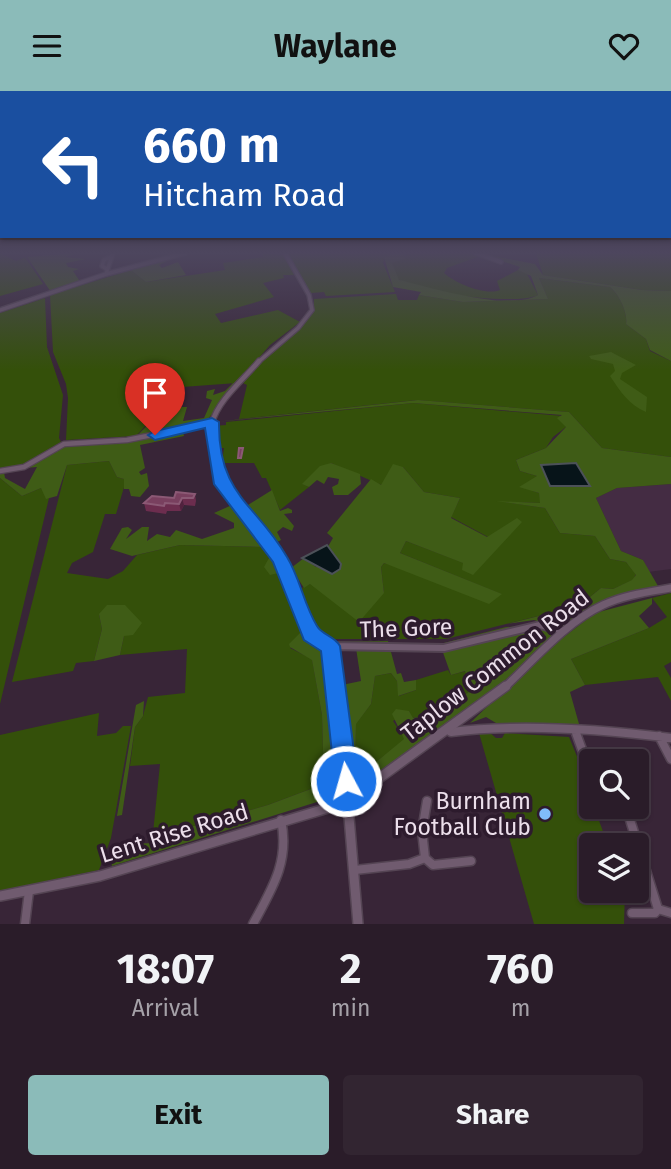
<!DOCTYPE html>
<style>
:root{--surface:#2a1c29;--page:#322531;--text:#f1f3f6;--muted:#a5a1a8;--line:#463a46;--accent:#8bbbb9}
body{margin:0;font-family:"Fira Sans",sans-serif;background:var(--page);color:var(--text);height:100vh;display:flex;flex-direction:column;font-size:26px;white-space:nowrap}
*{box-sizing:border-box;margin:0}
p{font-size:23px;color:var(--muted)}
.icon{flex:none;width:38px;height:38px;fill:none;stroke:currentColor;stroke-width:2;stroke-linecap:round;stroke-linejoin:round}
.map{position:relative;height:833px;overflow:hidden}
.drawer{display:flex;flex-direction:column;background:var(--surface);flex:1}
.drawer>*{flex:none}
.banner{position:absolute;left:0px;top:0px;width:672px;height:147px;box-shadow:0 2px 5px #0004,0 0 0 2px var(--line);background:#1a4fa0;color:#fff;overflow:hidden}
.controls{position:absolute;left:579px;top:658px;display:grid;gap:14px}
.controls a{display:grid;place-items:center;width:70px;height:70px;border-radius:7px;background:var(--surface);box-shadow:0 2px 5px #0004,0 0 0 2px var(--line);font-size:35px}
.pin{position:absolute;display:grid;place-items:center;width:60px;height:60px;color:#fff;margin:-72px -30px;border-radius:50% 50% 50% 0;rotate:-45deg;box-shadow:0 0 7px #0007}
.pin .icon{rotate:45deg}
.me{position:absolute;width:77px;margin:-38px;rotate:354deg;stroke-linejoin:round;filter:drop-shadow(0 0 5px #0008)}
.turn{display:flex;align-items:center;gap:24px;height:147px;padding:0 28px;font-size:32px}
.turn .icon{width:91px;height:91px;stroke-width:2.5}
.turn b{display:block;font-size:49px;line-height:60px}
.eta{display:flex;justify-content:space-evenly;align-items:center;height:119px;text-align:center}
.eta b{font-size:42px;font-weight:700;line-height:49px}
.action{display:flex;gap:14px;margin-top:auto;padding:14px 28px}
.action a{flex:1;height:80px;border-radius:7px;background:var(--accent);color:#111;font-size:28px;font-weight:700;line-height:80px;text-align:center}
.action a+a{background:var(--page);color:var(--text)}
header{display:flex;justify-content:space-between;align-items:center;height:91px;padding:0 28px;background:var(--accent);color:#111;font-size:32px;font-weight:700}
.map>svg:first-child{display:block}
.built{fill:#442c43}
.green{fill:#34500a}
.forest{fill:#3f5c16}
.water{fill:#071419;stroke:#4c5158;stroke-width:2}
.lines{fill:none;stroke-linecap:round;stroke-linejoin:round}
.minor-far3-casing{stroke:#544453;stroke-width:6}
.minor-far2-casing{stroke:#544453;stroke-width:7}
.minor-far1-casing{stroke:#544453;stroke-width:10}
.minor-casing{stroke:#544453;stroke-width:11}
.tertiary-far1-casing{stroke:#544453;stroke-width:10}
.tertiary-casing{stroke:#544453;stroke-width:12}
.minor-far3{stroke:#705b6f;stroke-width:3.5}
.minor-far2{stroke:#705b6f;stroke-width:4.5}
.minor-far1{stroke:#705b6f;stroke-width:6}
.minor{stroke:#705b6f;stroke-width:8}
.tertiary-far1{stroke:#705b6f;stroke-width:7}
.tertiary{stroke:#705b6f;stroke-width:9}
.wall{fill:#6c2d4e}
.shaded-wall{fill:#51223e}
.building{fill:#79405f;stroke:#8b5975;stroke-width:2}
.route{fill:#1a73e8;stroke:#114b97;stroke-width:2}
.poi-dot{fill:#80bdfa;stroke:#2d1b2d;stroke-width:2.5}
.labels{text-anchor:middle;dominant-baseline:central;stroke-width:7;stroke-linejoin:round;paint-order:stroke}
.near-street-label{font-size:23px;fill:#ecdfeb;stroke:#2d1b2d}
.near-poi-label{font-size:23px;fill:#ecdfeb;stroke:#2d1b2d;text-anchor:end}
</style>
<header><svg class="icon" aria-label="menu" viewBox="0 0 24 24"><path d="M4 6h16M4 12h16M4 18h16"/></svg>Waylane<svg class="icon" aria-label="heart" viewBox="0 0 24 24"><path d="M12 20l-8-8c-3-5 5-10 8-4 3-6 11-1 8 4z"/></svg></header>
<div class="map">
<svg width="671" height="833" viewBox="0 0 671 833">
<rect width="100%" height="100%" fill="#382537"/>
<!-- built -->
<path class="built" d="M671 393V478L648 481 643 469 621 460 596 407 617 397Z"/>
<!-- green -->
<path class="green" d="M0 162 16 170 25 166 43 193 0 205Z
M262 162 285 164 294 184H283L284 187 263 192 274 206 215 223 221 232 278 219 300 231 270 254 237 292 182 296 136 345 66 349 68 307 66 293 53 261 50 204 131 179 146 191 225 179 223 172 263 166Z
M288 162H395L385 166 383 172 395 201 326 205 324 201 311 202 290 173Z
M410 162H474L480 165 447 177 444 182C455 192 485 205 500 199L497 190 518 179 526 181 538 204C518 215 416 202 398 188 394 184 393 177 392 172Z
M536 162H671V200L642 199 543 184Z
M539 187 610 196C619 203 628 222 626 233L646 248 650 260 671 270V366L602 357 569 321 417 309 239 328 247 294 243 292 267 263 300 237 314 220V208L396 203 398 209H417L419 204 463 211 548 208Z
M45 207 47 256 63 304 59 347 61 351 19 376 0 378V222Z
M413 312 563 325 566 336 553 346 546 357 516 369 520 380 537 385 533 400 539 402 541 412 505 411 545 417 560 442 595 445 610 468 626 471 636 483 633 489 613 498 601 497 579 515 446 548H325L312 542 302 497 310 493 384 502 381 476 384 472 501 503 400 462 406 450 464 472 517 428 488 446 451 426 460 407 424 401 403 376 381 394 331 372 303 393 309 396 280 419 266 387H262L254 372H222L224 357H215L213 335 226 334V331Z
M109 370 117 386 124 388 125 393 116 423H105L93 461 72 472 67 482 108 488 123 480 137 464 180 454 263 456 295 491 307 548 290 557 312 568 322 624 324 693 268 714 158 745 152 752 160 673 130 675 135 636 143 625 148 606 185 602 187 558 120 564 124 545 99 523 102 538 94 570 76 572 73 580 12 591 67 374Z
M0 387 22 405 41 397 49 407 0 613Z
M671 502V571L664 575 671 587V610L658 586 585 594 571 568 649 537 667 526 652 507Z
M448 579 451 584 466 580 472 599 434 623 412 627 409 620 393 630 405 648 364 681 355 677 356 632 371 613 375 585 391 582 397 590 399 605 416 599V589Z
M99 622 97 645 116 642 123 635H131L111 747 99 779 0 800V644Z
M489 641 496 647H502L505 642 569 646 590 697 588 698 592 716H594L608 754H592V800H625L624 833H534L479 642Z"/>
<!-- forest -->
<path class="forest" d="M77 162 65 166 86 168 66 172 68 176 79 178 73 180 79 189 88 188 51 201 27 166Z
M395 162H410L404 164 405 168 392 172 399 189C431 196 507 221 538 204L531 185 518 179 520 176 478 162 535 173 543 184 642 199 671 200V270L650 259 646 248 626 233C628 222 619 203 610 196L539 187 548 208 463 211 419 204 421 201 393 196 384 166Z
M175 166 159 174 162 177 178 171 186 184 146 191 131 179Z
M611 261 636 274 622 282 620 288 647 306 646 321C629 314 620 300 610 285L615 280 613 273 591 268 589 265Z
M233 292H237L208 328 137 345 172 309 181 310 179 316H187L183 330 204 327 212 309 206 307 207 300 215 298 213 304 225 300Z
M418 309 569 321 602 357 671 366V393L617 397 596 407 621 460 643 469 658 495 590 515 562 538 534 529 507 533 579 515 601 497 613 498 632 489 636 484 626 471 610 468 595 445 560 442 545 417 496 410 540 412 539 402 519 396 537 385 520 380 516 369 546 357 566 336 557 327 562 324 413 312 215 331Z
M183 341 184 345 140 354 145 377 139 381 141 384 147 382 149 395 140 406 131 405 129 398H124V388L117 386 109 370 67 374 57 405 46 408 41 397 22 405 0 387V381H4L5 387 25 398 37 376 25 377 67 354 128 350Z
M331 372 360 383 361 393 348 404H334L332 396 338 393 339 388 328 386 324 393 317 389 309 396 302 393 320 375Z
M393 373 403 376 424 401 460 407 451 427 487 446 517 427 522 431 473 484 462 479 463 472 406 450 400 462 502 503 489 513 384 472 381 476 384 502 359 531 310 493 304 497 291 477 304 467 316 476 333 447 327 442 371 388 381 394Z
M272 399 280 420 288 417 292 419V422L284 423 294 435 292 440 283 436 277 441 281 449 272 454 243 417Z
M232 414 263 456 180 454 132 465 110 458 122 437 128 436 132 439 126 448 142 436H149L147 450 157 443 170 446 176 439 202 448 234 437V432L214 422Z
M267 461 295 491 307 548 323 553 331 592 339 701 336 705 112 775 110 764 114 754 152 752 158 745 268 714 324 693 322 624 312 569 290 556 289 553 301 541 278 482 270 484 264 476 269 467Z
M652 507V513L639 525 649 537 571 568 585 594 570 601 581 640 496 632 486 626 470 632 547 559 595 522Z
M107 514H125L142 532 133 544 124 545 120 564 94 570 102 538 99 523Z
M539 534 548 537 552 547C492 604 427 653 355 695L347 690 337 595 361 590 356 557 328 551 388 550 397 583 401 582 404 591 416 589V599L398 605 397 590 391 582 375 585 371 613 356 633 355 677 364 681 404 648 392 623 396 618 409 620 413 627 434 623 472 599 465 580 451 584 440 553 506 536Z
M144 610 143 625 135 636 122 724 117 725 136 614Z"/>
<!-- water -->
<path class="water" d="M576 372 590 395H550L541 374Z
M327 454 341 473 340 478 332 483 302 467Z"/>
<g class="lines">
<!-- minor-far3 casing -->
<g class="minor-far3-casing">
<path id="minor-far3" d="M476 162 501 171
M107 178 102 175 104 169 110 166
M106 183 113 162
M0 219 106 183 185 162
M257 272 298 237 312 219 309 204 285 162"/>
</g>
<!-- minor-far2 casing -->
<g class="minor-far2-casing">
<path id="minor-far2" d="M0 380 24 376 64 353 127 349 212 332
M237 413C222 393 205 359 212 332 218 309 244 288 259 270"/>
</g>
<!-- minor-far1 casing -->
<g class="minor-far1-casing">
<path id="minor-far1" d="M236 412 280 469 311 543 330 555 335 597
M330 555 444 557 540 534 563 540"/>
</g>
<!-- minor casing -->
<g class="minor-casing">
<path id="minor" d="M335 595 346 690 351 701
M447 638 451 641C523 632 600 638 671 647
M576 642 592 686
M659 645 671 668
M427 710 422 740 425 767 433 774 471 770
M626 716 658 818 655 822H632
M355 779 409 773 425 767
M658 818 671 822
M25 833 29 800
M253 833C272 798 290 770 281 729"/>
</g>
<!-- tertiary-far1 casing -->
<g class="tertiary-far1-casing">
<path id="tertiary-far1" d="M504 597C534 569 566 531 603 514 624 504 648 501 671 497"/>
</g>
<!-- tertiary casing -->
<g class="tertiary-casing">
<path id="tertiary" d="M345 712 351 701 378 688 506 595
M345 712 349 726 358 833
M0 805 100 785 345 712"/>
</g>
<!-- minor-far3 -->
<use href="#minor-far3" class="minor-far3"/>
<!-- minor-far2 -->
<use href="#minor-far2" class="minor-far2"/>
<!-- minor-far1 -->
<use href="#minor-far1" class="minor-far1"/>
<!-- minor -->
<use href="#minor" class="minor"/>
<!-- tertiary-far1 -->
<use href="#tertiary-far1" class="tertiary-far1"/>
<!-- tertiary -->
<use href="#tertiary" class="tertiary"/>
</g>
<!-- wall -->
<path class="wall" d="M195 403 196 410 195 415 184 414 181 420H167L166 423 146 420 144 412Z"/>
<!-- shaded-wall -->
<path class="shaded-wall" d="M182 407 184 414 181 420 179 413Z"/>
<!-- building -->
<path class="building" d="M239 357H243L241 367H238Z
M176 401 195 403 193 407H182L179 413 165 412 164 415 144 412 152 405 174 407Z"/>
<!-- sky -->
<linearGradient id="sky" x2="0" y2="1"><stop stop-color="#1f141e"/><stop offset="0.58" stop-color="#4d465e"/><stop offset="1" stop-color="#4d465e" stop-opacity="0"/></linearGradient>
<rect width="671" height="279" fill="url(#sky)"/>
<!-- route -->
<path class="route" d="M212 327 219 331C218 405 256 412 287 466 300 487 304 514 317 535 322 544 335 545 340 555L358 690 354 698 346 702 338 698 335 690 321 560 304 549 273 471 214 393 205 337 155 349 148 344 155 340Z"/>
<!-- markers -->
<circle class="poi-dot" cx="545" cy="723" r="7"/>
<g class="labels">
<!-- near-street labels -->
<g class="near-street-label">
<text transform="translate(406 537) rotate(-2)">The Gore</text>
<text transform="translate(495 574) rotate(-38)">Taplow Common Road</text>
<text transform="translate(174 742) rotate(-17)">Lent Rise Road</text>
</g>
<!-- near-poi labels -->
<g class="near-poi-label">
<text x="531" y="710">Burnham<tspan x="531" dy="26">Football Club</tspan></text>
</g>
</g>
</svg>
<div class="controls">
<a><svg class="icon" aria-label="search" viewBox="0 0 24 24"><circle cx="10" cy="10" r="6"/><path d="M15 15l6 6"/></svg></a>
<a><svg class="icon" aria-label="layers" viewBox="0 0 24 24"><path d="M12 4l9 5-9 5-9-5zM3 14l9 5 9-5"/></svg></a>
</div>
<div class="pin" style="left:155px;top:344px;background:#d93025"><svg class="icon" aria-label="arrive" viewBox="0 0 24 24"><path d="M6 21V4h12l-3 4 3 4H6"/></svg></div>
<svg class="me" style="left:346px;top:690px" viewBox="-20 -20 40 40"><circle r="17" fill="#1a73e8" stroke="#fff" stroke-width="3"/><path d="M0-11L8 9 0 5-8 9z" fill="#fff"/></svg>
<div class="banner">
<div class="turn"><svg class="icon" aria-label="left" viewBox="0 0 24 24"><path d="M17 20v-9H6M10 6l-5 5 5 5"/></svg><div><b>660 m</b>Hitcham Road</div></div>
</div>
</div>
<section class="drawer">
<div class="eta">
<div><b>18:07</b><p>Arrival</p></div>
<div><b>2</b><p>min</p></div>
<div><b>760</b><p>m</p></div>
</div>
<div class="action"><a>Exit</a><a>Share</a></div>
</section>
